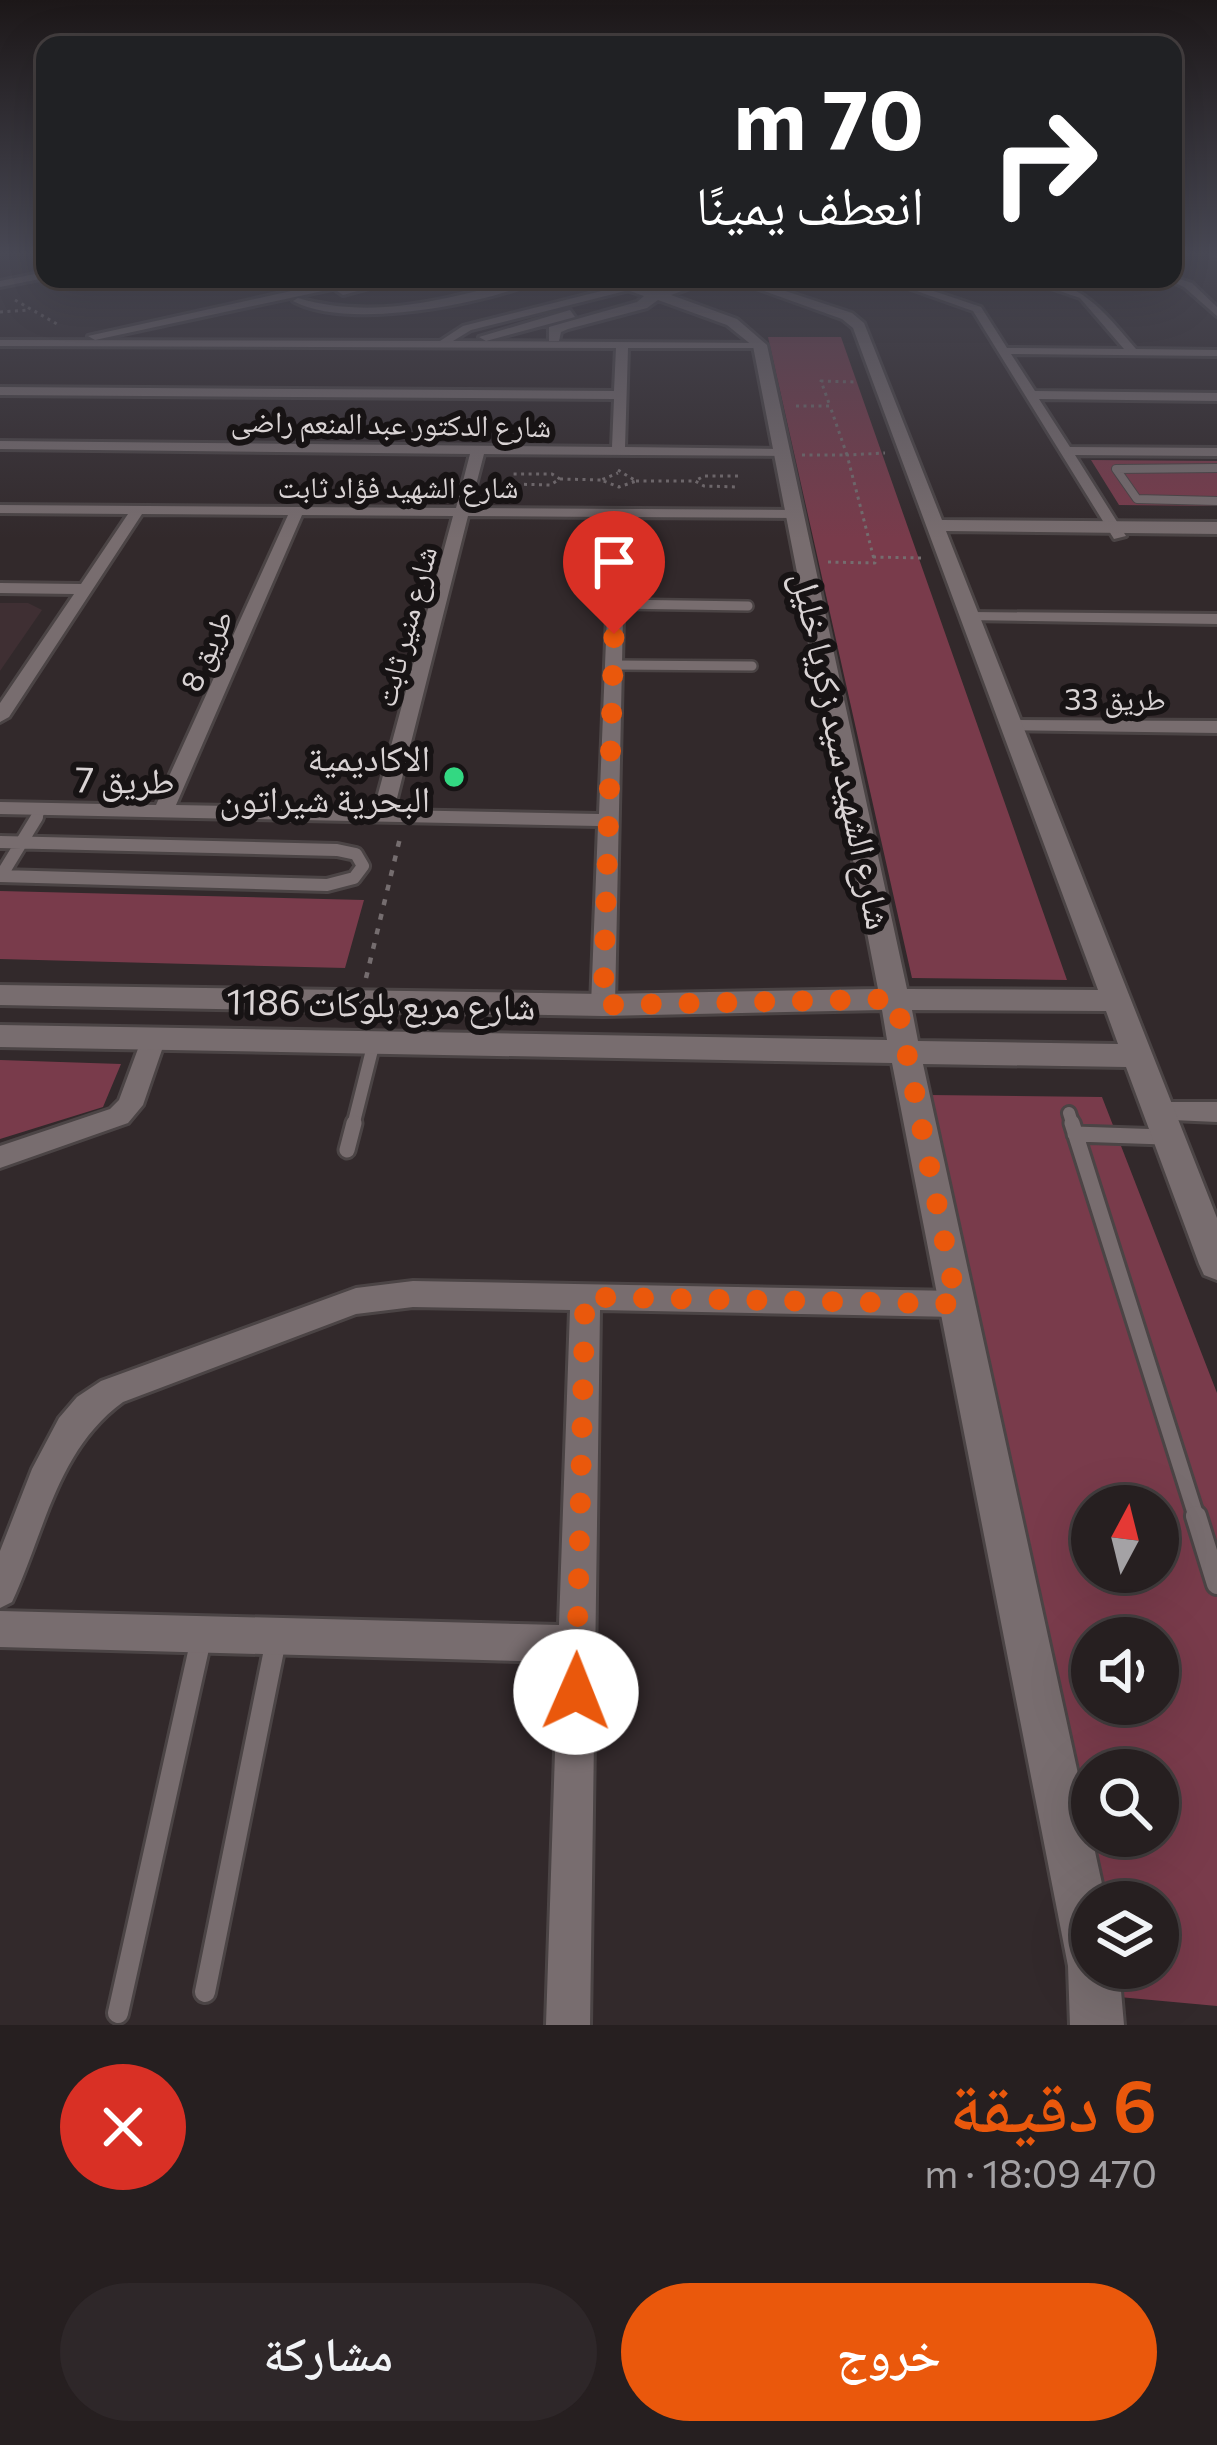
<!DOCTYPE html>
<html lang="ar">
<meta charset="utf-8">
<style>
:root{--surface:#261f20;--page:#2e2729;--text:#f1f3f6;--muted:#a4a2a5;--line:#423d3e;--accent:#ea580c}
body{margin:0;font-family:Commissioner,"Noto Naskh Arabic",sans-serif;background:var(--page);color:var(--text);direction:rtl;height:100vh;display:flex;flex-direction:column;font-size:45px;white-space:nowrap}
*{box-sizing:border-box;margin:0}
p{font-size:39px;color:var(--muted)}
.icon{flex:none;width:66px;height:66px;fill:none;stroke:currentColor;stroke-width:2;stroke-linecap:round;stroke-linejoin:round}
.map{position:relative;height:2025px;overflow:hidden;direction:ltr}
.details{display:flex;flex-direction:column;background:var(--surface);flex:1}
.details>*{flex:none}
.top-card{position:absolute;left:36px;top:36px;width:1146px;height:252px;border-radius:24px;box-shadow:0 12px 48px #0002,0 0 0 3px var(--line);direction:rtl;background:#202124;color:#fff;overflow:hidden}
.needle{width:78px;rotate:7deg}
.controls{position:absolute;left:1071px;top:1485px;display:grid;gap:24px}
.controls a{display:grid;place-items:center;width:108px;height:108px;border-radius:50%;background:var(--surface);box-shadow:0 12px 48px #0002,0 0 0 3px var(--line);font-size:60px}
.pin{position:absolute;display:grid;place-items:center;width:102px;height:102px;color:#fff;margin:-123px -51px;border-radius:50% 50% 50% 0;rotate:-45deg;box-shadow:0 0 12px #0007}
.pin .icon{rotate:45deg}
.me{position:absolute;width:132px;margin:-66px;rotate:1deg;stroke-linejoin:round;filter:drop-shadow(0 0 9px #0008)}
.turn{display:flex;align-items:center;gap:42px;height:252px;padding:0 60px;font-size:54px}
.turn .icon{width:156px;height:156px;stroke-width:2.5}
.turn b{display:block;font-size:84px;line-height:102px}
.round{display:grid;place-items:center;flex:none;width:126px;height:126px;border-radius:63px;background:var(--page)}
.summary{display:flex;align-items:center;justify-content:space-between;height:204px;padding:0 60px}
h1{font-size:72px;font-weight:600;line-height:90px;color:var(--accent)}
.action{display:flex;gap:24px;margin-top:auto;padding:24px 60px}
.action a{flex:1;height:138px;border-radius:72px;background:var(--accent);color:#fff;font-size:48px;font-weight:600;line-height:138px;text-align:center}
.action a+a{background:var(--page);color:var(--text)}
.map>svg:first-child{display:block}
.built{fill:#3f2f33}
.green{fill:#793b4b;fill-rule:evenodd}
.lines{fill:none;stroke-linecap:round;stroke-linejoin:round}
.service-far4-casing{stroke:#4b4445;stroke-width:10}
.service-far3-casing{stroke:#4b4445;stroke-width:14}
.service-far2-casing{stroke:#4b4445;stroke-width:18}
.service-far1-casing{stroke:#4b4445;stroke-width:21}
.service-casing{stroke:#4b4445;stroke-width:26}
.minor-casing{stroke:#4b4445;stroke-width:6}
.tertiary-casing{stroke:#4b4445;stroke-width:6}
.path-far1{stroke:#756d6f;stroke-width:3;stroke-dasharray:3 4.5;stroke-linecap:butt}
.path{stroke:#756d6f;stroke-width:4.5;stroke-dasharray:6 9;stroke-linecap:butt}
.service-far4{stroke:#786d6f;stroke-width:8}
.service-far3{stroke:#786d6f;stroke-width:9}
.service-far2{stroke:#786d6f;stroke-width:12}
.service-far1{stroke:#786d6f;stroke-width:15}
.service{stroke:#786d6f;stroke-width:20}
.minor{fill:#786d6f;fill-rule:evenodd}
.tertiary{fill:#786d6f;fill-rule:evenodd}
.route{stroke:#ea580c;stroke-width:21;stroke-dasharray:0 37.8}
.poi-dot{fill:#33d882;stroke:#171314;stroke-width:4.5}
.labels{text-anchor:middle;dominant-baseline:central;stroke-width:12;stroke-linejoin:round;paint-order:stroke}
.far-street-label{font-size:30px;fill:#d9d3d4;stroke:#171314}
.street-label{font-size:36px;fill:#d9d3d4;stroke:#171314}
.poi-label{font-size:36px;fill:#d9d3d4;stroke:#171314;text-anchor:end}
</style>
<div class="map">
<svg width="1217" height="2025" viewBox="0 0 1217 2025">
<rect width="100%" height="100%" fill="#32292b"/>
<!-- built -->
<path class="built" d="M0 603H28L42 610 0 671Z"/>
<!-- green -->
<path class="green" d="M768 337H841L1067 980 912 978Z
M1091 460 1217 461V506L1119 505Z
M0 891 364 900 345 968 0 959Z
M0 1060 121 1064 103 1107 0 1139Z
M930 1095 1102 1097 1217 1393V2006L1097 1995ZM1092 1506H1158V1572H1092ZM1092 1638H1158V1704H1092ZM1092 1770H1158V1836H1092ZM1092 1902H1158V1968H1092Z"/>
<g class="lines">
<!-- service-far4 casing -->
<g class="service-far4-casing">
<path id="service-far4" d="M1217 468 1116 469 1137 499 1217 501"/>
</g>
<!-- service-far3 casing -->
<g class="service-far3-casing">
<path id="service-far3" d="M616 604 748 606
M613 665 752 666
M35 820 42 809"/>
</g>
<!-- service-far2 casing -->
<g class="service-far2-casing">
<path id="service-far2" d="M0 842 337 850 356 854 363 866 354 878 327 885 0 876
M1 876 37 817
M1069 1113 1073 1126
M353 1126 374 1042"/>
</g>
<!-- service-far1 casing -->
<g class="service-far1-casing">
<path id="service-far1" d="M1072 1123 1197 1519
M1075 1134 1164 1137
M347 1150 354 1123"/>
</g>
<!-- service casing -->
<g class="service-casing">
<path id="service" d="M1196 1516 1217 1584
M205 1992 276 1640
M118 2013 201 1639"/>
</g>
<!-- minor casing -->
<g class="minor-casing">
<path id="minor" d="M1211 255H1217V258L1213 257Z
M45 272V278L0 287V281Z
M1173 277 1192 283 1217 307V316L1184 287 1166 279Z
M525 279H542C487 304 348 331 293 301L298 298C376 321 448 298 525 279Z
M883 279H898L981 307 1007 348 1124 349 1080 298 1025 279C1081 279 1102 310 1136 349L1217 350V356L1011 354 1035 391 1217 393V401L1039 399 1070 447 1217 448V456L1075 455 1126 536 1114 539 973 311Z
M625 285 629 290 471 330 453 341 764 343 760 348H628L625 447 782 449 789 453 787 456 484 454 470 508 795 510 802 514 795 518 625 517 615 1005 611 1011 603 1014 591 1005 598 826 0 814V802L156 805 288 515 142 514 9 717 0 722V703L74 594 0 593V583L81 584 128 514 0 513V505L456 508 470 454 0 449V441L612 447 614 399 0 395V387L614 391 616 348 0 346V340L440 341 463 326ZM302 515 453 516 374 809 176 805ZM468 516 611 517 599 814 394 810Z
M970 612 1217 614V624L964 620V614Z
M1012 720 1217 721V733L1005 730 1003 726Z
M154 1029 163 1032 166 1038 143 1105 128 1123 0 1168V1146L110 1109 119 1100 142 1038 145 1032Z
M1159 1102H1217V1122L1150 1119 1146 1112 1150 1105Z
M413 1281 957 1291 967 1295 972 1304 967 1313 957 1317 600 1310 590 2025H546L558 1662 0 1647V1611L559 1625 570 1310 413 1307 356 1314 123 1402C57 1450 45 1531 12 1602L0 1608V1551L32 1469 59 1418 77 1397 101 1381 356 1288Z"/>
</g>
<!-- tertiary casing -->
<g class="tertiary-casing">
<path id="tertiary" d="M345 279H402L343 295 337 291 360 283 95 340 88 336Z
M596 279C617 279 635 291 656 291 675 292 695 279 715 279L671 295 737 319 767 345 907 989 1098 990 853 328 842 319 731 279H749L852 313 864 323 942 520 1217 522V534L946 531 1217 1218V1280L1204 1275 1199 1264 1126 1067 923 1064 1106 1902H1092V1968H1119L1124 2025H1070L1068 1966 892 1063 0 1047V1025L887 1040 882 1010 603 1016 0 1005V985L603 994 878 989 753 346 727 325 658 300 647 308 568 329 561 332 559 341H549V327L637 302 644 296ZM912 1010 1106 1011 1118 1044 918 1041Z
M570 310 575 317 486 341 479 337Z"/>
</g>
<!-- path-far1 -->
<path class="path-far1" d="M15 300 57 324
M0 312 30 310
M796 406H830L821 381 856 382
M802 455H847L830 406
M618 470 636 481 619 487 601 480 618 473
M738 476H704L695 481 704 486 739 487
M560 479 601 480
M636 481H695
M509 484 550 485 560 479 552 474H511
M873 557 921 558
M828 562 875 563 847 455 885 453"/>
<!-- path -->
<path class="path" d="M366 978 400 838"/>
<!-- service-far4 -->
<use href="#service-far4" class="service-far4"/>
<!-- service-far3 -->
<use href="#service-far3" class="service-far3"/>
<!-- service-far2 -->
<use href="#service-far2" class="service-far2"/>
<!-- service-far1 -->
<use href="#service-far1" class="service-far1"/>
<!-- service -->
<use href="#service" class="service"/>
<!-- minor -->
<use href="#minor" class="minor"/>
<!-- tertiary -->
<use href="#tertiary" class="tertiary"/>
</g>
<!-- sky -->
<linearGradient id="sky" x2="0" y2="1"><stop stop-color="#1c1718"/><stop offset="0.47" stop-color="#494955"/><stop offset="1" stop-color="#494955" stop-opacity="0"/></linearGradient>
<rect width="1217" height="539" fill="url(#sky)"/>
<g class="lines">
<!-- route -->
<path class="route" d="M576 1692 585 1297 957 1304 896 999 603 1005 614 634"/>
</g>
<!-- markers -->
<circle class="poi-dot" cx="454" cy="777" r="12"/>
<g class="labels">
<!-- far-street labels -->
<g class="far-street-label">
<text transform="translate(391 422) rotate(1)">شارع الدكتور عبد المنعم راضى</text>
<text x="398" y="485">شارع الشهيد فؤاد ثابت</text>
<text transform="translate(404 626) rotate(-75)">شارع منير ثابت</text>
<text transform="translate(205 650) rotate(-66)">طريق 8</text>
<text x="1115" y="697">طريق 33</text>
</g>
<!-- street labels -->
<g class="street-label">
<text transform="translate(844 750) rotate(78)">شارع الشهيد سيد زكريا خليل</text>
<text transform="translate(125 778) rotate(1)">طريق 7</text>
<text transform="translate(381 1002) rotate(1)">شارع مربع بلوكات 1186</text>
</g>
<!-- poi labels -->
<g class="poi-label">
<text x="430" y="756">الاكاديمية<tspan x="430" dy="41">البحرية شيراتون</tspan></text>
</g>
</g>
</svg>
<div class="controls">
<a><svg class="needle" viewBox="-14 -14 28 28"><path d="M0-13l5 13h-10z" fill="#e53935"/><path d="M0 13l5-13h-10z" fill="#a4a2a5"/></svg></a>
<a><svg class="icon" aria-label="sound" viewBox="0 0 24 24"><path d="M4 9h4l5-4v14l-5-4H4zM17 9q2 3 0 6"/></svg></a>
<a><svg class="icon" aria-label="search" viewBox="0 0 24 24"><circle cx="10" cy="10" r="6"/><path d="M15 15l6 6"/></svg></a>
<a><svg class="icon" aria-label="layers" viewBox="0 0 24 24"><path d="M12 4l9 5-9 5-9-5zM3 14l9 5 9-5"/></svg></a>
</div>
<div class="pin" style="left:614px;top:634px;background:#d93025"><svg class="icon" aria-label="arrive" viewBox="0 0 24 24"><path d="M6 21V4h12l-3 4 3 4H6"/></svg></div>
<svg class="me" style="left:576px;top:1692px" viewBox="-20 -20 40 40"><circle r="19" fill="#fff"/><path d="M0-13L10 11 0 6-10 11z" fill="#ea580c"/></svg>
<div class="top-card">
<div class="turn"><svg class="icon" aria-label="right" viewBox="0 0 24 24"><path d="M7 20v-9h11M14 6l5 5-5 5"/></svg><div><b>70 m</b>انعطف يمينًا</div></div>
</div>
</div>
<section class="details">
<div class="summary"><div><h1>6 دقيقة</h1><p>470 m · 18:09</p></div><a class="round" style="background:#d93025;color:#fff"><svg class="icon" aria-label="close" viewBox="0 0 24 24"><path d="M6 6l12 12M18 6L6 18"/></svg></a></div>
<div class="action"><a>خروج</a><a>مشاركة</a></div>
</section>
